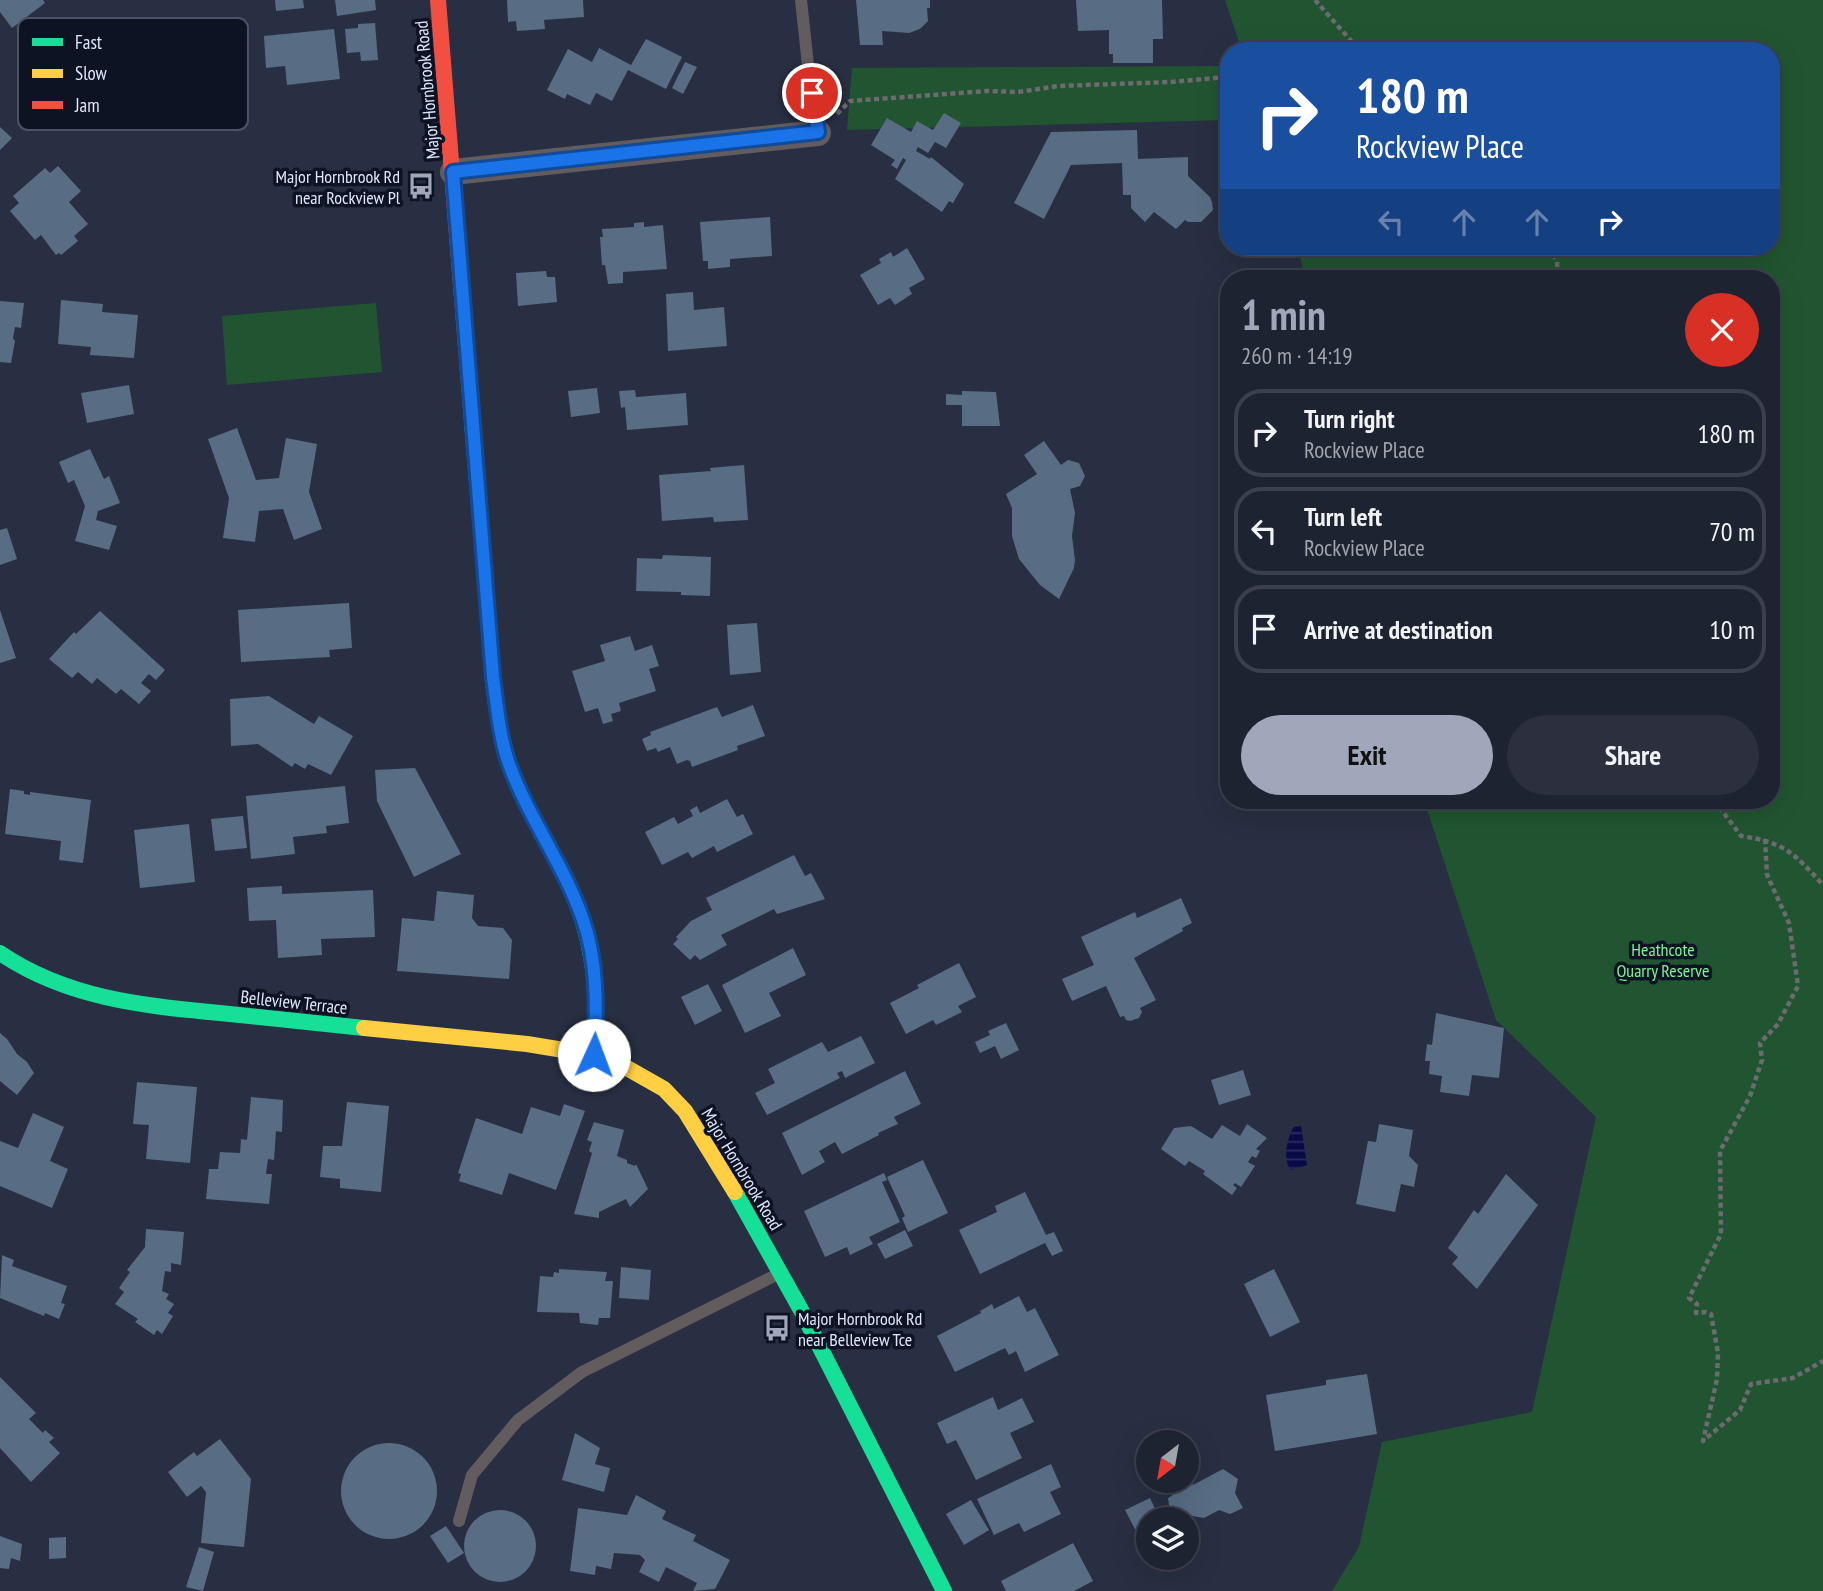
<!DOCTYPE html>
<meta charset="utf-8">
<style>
:root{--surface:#1e2332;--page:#2b2f3e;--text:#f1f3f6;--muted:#a1a4ac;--line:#3c404d;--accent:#a0a7ba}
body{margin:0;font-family:"PT Sans Narrow",sans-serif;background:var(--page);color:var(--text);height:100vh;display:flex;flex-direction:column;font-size:26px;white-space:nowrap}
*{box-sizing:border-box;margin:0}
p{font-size:23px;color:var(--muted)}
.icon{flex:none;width:38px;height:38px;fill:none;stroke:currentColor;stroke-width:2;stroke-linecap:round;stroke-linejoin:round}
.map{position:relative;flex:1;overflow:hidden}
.drawer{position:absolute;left:1220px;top:270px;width:560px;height:539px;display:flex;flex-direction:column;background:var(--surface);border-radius:28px;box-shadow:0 7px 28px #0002,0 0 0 2px var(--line)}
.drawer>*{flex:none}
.hud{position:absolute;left:1220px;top:42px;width:560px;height:214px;border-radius:28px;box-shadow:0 7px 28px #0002,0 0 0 2px var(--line);background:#1a4fa0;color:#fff;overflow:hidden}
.needle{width:46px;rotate:211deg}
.controls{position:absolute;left:1136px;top:1430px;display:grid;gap:14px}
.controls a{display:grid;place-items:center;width:63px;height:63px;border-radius:50%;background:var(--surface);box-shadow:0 7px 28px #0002,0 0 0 2px var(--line);font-size:35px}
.pin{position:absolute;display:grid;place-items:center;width:60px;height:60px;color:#fff;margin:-30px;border:4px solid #fff;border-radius:50%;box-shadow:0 2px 7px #0007}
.me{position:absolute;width:77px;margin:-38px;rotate:2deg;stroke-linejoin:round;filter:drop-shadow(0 0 5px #0008)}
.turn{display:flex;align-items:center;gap:24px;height:147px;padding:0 21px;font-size:32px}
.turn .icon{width:91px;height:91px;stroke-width:2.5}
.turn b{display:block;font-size:49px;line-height:60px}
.lanes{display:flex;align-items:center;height:66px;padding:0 21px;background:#0003;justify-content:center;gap:35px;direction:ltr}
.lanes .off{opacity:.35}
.round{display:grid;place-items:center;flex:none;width:74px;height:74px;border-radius:37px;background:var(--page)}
.head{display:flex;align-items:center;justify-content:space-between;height:119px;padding:0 21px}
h1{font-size:42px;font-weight:700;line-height:52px;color:var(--accent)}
.primary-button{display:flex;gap:14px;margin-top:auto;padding:14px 21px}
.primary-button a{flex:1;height:80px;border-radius:42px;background:var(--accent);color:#111;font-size:28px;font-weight:700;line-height:80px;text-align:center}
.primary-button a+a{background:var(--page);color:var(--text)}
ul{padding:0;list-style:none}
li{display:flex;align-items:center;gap:21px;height:88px;margin:0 14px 10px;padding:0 7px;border:4px solid var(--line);border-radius:28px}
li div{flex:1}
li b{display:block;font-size:26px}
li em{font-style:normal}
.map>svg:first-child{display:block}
.park{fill:#215531}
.water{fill:url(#water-rules)}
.building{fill:#586c83}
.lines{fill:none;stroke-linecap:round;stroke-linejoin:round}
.path{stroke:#6d6a70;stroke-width:4.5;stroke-dasharray:5 3.5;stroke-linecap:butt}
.lane{stroke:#625c5e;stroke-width:12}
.street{stroke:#625c5e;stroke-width:26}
.fast{stroke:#16e098;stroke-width:16}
.slow{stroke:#ffcf43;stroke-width:16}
.jam{stroke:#f24e42;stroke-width:16}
.route-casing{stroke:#114b97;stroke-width:18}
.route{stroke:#1a73e8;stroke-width:12}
.labels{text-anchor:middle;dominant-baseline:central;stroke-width:7;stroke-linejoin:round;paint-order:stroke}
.street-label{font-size:18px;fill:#e0e7fb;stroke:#0d1323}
.poi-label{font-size:18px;fill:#e0e7fb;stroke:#0d1323;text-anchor:end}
.park-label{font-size:18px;fill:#7bf493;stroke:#0d1323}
.key{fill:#0d1323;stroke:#4c5364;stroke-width:2}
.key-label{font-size:19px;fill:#e0e7fb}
</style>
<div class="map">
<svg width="1823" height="1591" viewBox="0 0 1823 1591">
<defs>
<pattern id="water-rules" width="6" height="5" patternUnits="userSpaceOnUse" patternTransform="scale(1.75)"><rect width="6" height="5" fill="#080a47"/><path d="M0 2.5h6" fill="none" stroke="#2c2e62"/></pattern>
</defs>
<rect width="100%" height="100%" fill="#282f42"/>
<!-- park -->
<path class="park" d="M1225 0H1823V1591H1332L1359 1547 1382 1442 1532 1412 1596 1117 1496 1020 1424 800H1771V278H1305L1298 247H1771V51H1242Z
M1228 66V120L847 130 852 68Z
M376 303 382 372 227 385 222 316Z"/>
<!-- water -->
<path class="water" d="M1301 1126 1307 1165 1291 1170C1282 1160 1287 1137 1294 1127Z"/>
<!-- building -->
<path class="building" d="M0 0H43L45 3 12 28 0 12Z
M275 0H303L304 8 276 11Z
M335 0H375L376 10 337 16Z
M507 0H583L584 17 544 20 545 29 517 31 516 21 508 22Z
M856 0H930V8H927L928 21 920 29 909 33 882 31 883 45H860Z
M1076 0H1162L1163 39H1153V63H1113V54H1109V30L1078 31Z
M375 23 378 60 361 61 360 52 347 53 345 29 358 28V24Z
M334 29 340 79 287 85 285 66 266 68 264 36Z
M646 39 682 57 666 89 628 70 612 101 596 93 590 105 567 94 565 99 547 90 568 49 592 62 599 48 631 65Z
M685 62 697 67 683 94 672 88Z
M944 113 961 123 946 148 935 142 928 153 918 147 916 151 930 159 931 157 964 184 953 203 949 201 942 212 895 179 906 160 903 158 897 169 891 165 895 160 871 145 887 118 911 132 917 121 933 130Z
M0 127 12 138 0 150Z
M1137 130 1138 159 1188 157V176L1210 197 1212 202 1213 210 1201 222H1188L1185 220 1176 229 1154 212 1145 222 1131 208V195H1123L1122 163 1071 165 1044 219 1014 203 1051 132Z
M58 166 81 191 69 202 88 224 74 236 78 241 61 255 59 253 56 255 41 235 35 240 10 211 19 203 13 196 45 168 50 173Z
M770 217 772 256 730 259V267L708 269V261H703L700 222Z
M644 222V227L663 225 667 269 623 272V283L608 284 605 265H602L600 237H603L602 229 634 227V223Z
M907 248 925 279 909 288 912 294 895 305 890 298 878 305 860 275 881 263 879 259 891 252 893 257Z
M546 271 547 277H555L557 302 518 306 516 273Z
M693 292 694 310 724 307 727 346 668 351 666 294Z
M61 300 103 304 102 312 138 315 134 358 90 355 91 347 58 344Z
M0 301 24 303 21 328 15 327 13 338 15 341 11 363 0 362Z
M129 385 134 414 87 423 81 393Z
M597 388 600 413 571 417 568 391Z
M635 390 636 397 686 393 688 425 627 430 625 407 621 408 619 391Z
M962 391 996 392 1000 426H962V405H946V394L962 395Z
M237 428 256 480 279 478 286 438 317 444 309 492 322 529 294 540 283 509 259 511 255 542 223 538 229 498 208 439Z
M1044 441 1061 465 1068 460 1079 463 1085 476 1080 486 1070 489 1075 513 1072 536 1075 560 1074 568 1059 599 1040 585 1019 559 1012 536V508L1006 494 1037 474 1024 455Z
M90 449 104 479 109 476 120 503 98 511 96 520 117 526 109 550 75 541 85 506 74 480 68 483 59 462Z
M744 465 748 520 714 522 713 517 662 521 659 475 711 471 710 468Z
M7 528 17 559 0 565V530Z
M663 555 711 557 710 596 681 595V592L636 591 637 558 662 559Z
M349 603 352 648 329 650 330 657 241 662 238 610Z
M0 610 16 658 0 663Z
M100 611 165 670 156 680 149 674 141 683 151 691 139 704 121 689 116 694 97 678 92 684 78 672 72 678 49 659 74 632 76 634Z
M757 623 761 672 730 675 727 625Z
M630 636 635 651 652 645 659 666 649 669 656 691 619 703 621 711 611 714 613 721 603 724 598 708 585 712 572 671 605 661 600 645Z
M269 696 314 724 319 716 353 736 331 775 308 764 305 769 295 763 292 767 258 744 231 746 230 699Z
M753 705 765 736 737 746 738 750 692 767 690 761 687 760 677 764 670 747 658 752 656 748 647 751 642 739 651 735 650 732 717 707 722 717Z
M415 768 461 854 414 877 377 801 375 770Z
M345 786 349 823 326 826 327 833 293 837 295 854 251 859 246 796Z
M10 789 24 791V794L30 795V792L91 800 83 863 59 860 61 841 5 834Z
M727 799 737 817 743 814 753 834 717 852 714 846 692 858 688 852 662 865 645 832 674 817 678 824 693 816 690 810 697 806 700 813Z
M243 816 247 848 215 851 211 819Z
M189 824 195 882 140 888 134 830Z
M794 855 805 876 811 873 825 899 777 914 774 909 721 935 727 945 700 960 695 955 690 960 673 944 678 939 676 937 691 921 712 910 706 898Z
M282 886V894L373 890 375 937 321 939 322 955 278 958 276 920 249 921 247 888Z
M437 891 474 895 472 918 478 926 503 928 512 940 509 979 397 971 402 918 434 921Z
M1181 898 1192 923 1182 928 1183 931 1134 958 1156 1000 1140 1008 1142 1012 1139 1018 1130 1021 1126 1020 1124 1016 1120 1017 1106 986 1072 1001 1062 979 1094 965 1081 937 1135 912 1137 918Z
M793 948 806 975 769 993 781 1016 745 1033 722 985Z
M959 963 976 997 958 1006 962 1012 936 1025 933 1020 906 1034 890 1003 919 988 917 985Z
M708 984 722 1011 695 1025 681 997Z
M1436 1013 1504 1028 1499 1078 1472 1075 1469 1096 1440 1092 1442 1076 1429 1074 1430 1061H1425L1427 1044 1432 1045Z
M1006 1023 1019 1050 1001 1059 995 1046 980 1053 975 1042 990 1035 988 1031Z
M0 1033 7 1039 17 1054 27 1062 34 1073 17 1095 0 1081Z
M861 1036 875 1063 845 1078 842 1071 837 1073 840 1078 767 1115 755 1093 775 1083 768 1069 822 1042 828 1052Z
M1243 1070 1251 1095 1219 1105 1211 1080Z
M905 1071 921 1104 894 1117 898 1124 878 1133 879 1135 842 1154 835 1142 819 1151 825 1162 802 1175 782 1133Z
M137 1082 197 1087 190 1163 146 1159 149 1125 133 1124Z
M251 1097 283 1100 282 1132 276 1131 274 1160 268 1159 266 1174H272L269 1204 206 1199 209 1169H218L220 1152 240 1153 241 1139 247 1140Z
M347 1102 389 1106 381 1192 340 1188V1179L320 1177 323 1146H342Z
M564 1104 585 1111 556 1190 509 1173 502 1195 459 1181 461 1174 458 1173 476 1118 522 1134 531 1107 560 1116Z
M33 1113 64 1127 50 1161 68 1169 52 1208 0 1186V1141L18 1148Z
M594 1122 624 1130 617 1156 627 1160V1163L635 1166 636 1164 648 1189 630 1207 626 1199 599 1212V1218L574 1214 592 1153 589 1151 592 1142 587 1140Z
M1247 1124 1267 1138 1256 1149 1260 1151 1256 1158 1252 1156 1248 1162 1255 1166 1241 1187 1235 1183 1233 1185 1237 1188 1232 1195 1203 1174 1205 1171 1189 1161 1185 1166 1161 1149 1174 1128 1191 1126 1212 1139 1222 1125 1240 1136Z
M1379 1124 1413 1130 1409 1156 1418 1165 1414 1187 1401 1184 1395 1212 1356 1204 1368 1141 1376 1142Z
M923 1160 948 1213 908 1232 902 1218 905 1216 887 1177Z
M884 1173 887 1180 882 1182 900 1222 869 1237 873 1244 850 1255 847 1247 825 1257 804 1211Z
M1506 1174 1538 1205 1477 1289 1452 1264 1458 1257 1448 1248 1474 1210 1478 1214Z
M1025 1192 1046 1235 1054 1232 1063 1251 1052 1256 1045 1243 980 1274 959 1230 997 1212 995 1206Z
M146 1229 184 1232 181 1265 171 1263V1272L165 1271 162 1291 169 1294 166 1299 174 1304 168 1313 173 1316 162 1334 157 1330 154 1335 135 1322 138 1319 115 1304 124 1292 119 1288 130 1272 127 1270 145 1247Z
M905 1230 913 1246 885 1259 877 1244Z
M2 1255 14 1260 12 1266 67 1286 61 1303 65 1304 59 1319 45 1313 44 1316 0 1298Z
M621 1267 651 1270 649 1300 619 1298Z
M559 1269 607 1272 605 1281H613L610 1318H599L598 1325 580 1323 579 1313 537 1312 540 1276 553 1277 554 1272 559 1273Z
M1274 1269 1300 1322 1270 1337 1244 1284Z
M1019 1296 1027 1312 1035 1308 1059 1355 1025 1372 1016 1351 1009 1355 1005 1348 955 1372 937 1336 981 1313 980 1311 992 1304 994 1309Z
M1367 1374 1377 1434 1275 1451 1266 1395 1326 1385V1380Z
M0 1377 36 1413 29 1419 43 1433 45 1430 54 1438 49 1442 60 1453 31 1482 0 1448Z
M993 1397 998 1410 1022 1398 1034 1422 1010 1433 1022 1458 976 1480 956 1440 947 1444 937 1423Z
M575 1433 600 1448 595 1464 610 1468 604 1492 562 1480Z
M220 1439 251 1479 244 1547 201 1543 206 1492 201 1486 187 1497 168 1472 194 1452 197 1456Z
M341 1491a48 48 0 1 1 96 0a48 48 0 1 1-96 0Z
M1051 1464 1061 1487 1050 1492 1061 1514 1024 1532 1019 1523 994 1535 977 1499Z
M1223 1469 1238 1479 1235 1493 1243 1508 1230 1514 1219 1510 1204 1518 1170 1512 1168 1498 1173 1495 1168 1487 1181 1480H1186V1474L1193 1485Z
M636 1495 666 1511 662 1519 696 1535 693 1541 730 1560 715 1589 693 1591 697 1583 666 1567 659 1582 639 1572 645 1560 640 1555 614 1553 611 1569 596 1566 595 1575 570 1571 578 1508 627 1515Z
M1150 1498 1160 1519H1148V1533L1139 1537 1125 1510Z
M971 1500 989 1530 964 1545 946 1514Z
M464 1546a36 36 0 1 1 72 0a36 36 0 1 1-72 0Z
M446 1526 464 1553 448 1563 430 1536Z
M0 1536 22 1544 20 1561 11 1558 9 1569 0 1568Z
M66 1537V1558L49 1559V1538Z
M1073 1543 1093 1581 1074 1591H1006L1001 1581Z
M199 1547 214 1552 203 1591 186 1587Z"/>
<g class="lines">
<!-- path -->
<path class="path" d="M1315 0 1360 51
M837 114 850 101 987 91 1018 92 1058 86 1170 82 1228 77
M1549 247 1557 261 1558 278
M1714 800 1741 836C1784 842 1794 853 1823 885
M1765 839 1767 875 1789 923 1798 986 1778 1024 1760 1043 1762 1060 1750 1096 1720 1151 1721 1234 1689 1298 1697 1304 1696 1313 1706 1312 1711 1314 1718 1353 1717 1379 1703 1441 1740 1410 1751 1384 1793 1378 1823 1361"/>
<!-- lane -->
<path class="lane" d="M801 0 809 74 818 133
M459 1521 472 1475 518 1420 582 1372 776 1275"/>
<!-- street -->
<path class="street" d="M453 172 818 133"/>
<!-- fast -->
<path class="fast" d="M472 421C477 485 483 549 488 612 491 658 493 705 505 749 516 794 543 833 564 874 594 934 599 989 594 1055
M0 953C66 998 143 1006 220 1013 268 1018 316 1023 364 1028
M735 1192 801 1310 944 1591"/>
<!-- slow -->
<path class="slow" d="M364 1028 527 1044 594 1055 620 1064 664 1089 685 1111 735 1192"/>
<!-- jam -->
<path class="jam" d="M438 0 472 421"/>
</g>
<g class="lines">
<!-- route casing -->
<g class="route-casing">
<path id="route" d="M594 1055C597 1010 598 960 582 917 563 863 527 816 508 761 499 734 497 705 493 677L453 172 818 132 812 93"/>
</g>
<!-- route -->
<use href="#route" class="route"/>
</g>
<!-- icons -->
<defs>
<g id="bus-bare" transform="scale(2.1)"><path d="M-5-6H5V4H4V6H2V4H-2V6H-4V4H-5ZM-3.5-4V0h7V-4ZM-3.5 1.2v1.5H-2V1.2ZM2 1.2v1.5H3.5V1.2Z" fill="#a0a7ba" stroke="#0d1323" stroke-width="2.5" paint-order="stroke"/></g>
</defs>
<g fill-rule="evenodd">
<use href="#bus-bare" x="421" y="186"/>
<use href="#bus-bare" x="777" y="1328"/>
</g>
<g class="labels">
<!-- street labels -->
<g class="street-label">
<text transform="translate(427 90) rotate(-95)">Major Hornbrook Road</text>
<text transform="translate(294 1002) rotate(6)">Belleview Terrace</text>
<text transform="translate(742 1169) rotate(59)">Major Hornbrook Road</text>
</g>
<!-- poi labels -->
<g class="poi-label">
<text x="400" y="176">Major Hornbrook Rd<tspan x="400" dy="21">near Rockview Pl</tspan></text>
<text x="798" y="1318" text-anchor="start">Major Hornbrook Rd<tspan x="798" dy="21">near Belleview Tce</tspan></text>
</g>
<!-- park labels -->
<g class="park-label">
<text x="1663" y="949">Heathcote<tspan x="1663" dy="21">Quarry Reserve</tspan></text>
</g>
</g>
<!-- legend -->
<rect x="18" y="18" width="230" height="112" rx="10" class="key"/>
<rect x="32" y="38" width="31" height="8" fill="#16e098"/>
<rect x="32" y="69" width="31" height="9" fill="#ffcf43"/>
<rect x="32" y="101" width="31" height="8" fill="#f24e42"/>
<g class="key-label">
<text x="75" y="49">Fast</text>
<text x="75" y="80">Slow</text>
<text x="75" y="112">Jam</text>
</g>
</svg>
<div class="controls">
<a><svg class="needle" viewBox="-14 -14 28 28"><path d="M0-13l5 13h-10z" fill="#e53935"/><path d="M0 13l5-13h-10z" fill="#a1a4ac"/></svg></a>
<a><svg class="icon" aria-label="layers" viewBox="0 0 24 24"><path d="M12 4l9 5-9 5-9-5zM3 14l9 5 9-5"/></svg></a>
</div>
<div class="pin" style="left:812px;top:93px;background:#d93025"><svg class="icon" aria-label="arrive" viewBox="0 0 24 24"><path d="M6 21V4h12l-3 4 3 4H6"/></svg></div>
<svg class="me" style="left:594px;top:1055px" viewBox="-20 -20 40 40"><circle r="19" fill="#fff"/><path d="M0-13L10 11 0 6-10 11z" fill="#1a73e8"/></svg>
<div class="hud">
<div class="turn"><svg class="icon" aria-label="right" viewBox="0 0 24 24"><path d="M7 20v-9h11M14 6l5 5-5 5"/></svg><div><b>180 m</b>Rockview Place</div></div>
<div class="lanes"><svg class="icon off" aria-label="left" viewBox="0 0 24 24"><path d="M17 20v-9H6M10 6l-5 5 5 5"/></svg><svg class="icon off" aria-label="ahead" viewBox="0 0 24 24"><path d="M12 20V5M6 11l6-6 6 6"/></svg><svg class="icon off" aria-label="ahead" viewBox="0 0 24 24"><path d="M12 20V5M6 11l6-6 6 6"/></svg><svg class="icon" aria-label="right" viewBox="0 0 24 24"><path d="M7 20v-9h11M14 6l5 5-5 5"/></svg></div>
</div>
<section class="drawer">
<div class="head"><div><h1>1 min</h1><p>260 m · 14:19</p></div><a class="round" style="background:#d93025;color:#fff"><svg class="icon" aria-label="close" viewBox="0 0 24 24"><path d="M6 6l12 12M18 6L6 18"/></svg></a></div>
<ul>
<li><svg class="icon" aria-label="right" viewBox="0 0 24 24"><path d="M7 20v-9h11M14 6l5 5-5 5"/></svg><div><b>Turn right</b><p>Rockview Place</p></div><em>180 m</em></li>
<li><svg class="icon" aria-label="left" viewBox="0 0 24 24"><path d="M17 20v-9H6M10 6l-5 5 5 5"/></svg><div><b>Turn left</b><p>Rockview Place</p></div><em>70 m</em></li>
<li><svg class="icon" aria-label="arrive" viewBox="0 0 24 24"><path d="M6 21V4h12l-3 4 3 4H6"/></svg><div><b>Arrive at destination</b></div><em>10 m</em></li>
</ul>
<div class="primary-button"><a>Exit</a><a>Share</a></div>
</section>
</div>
